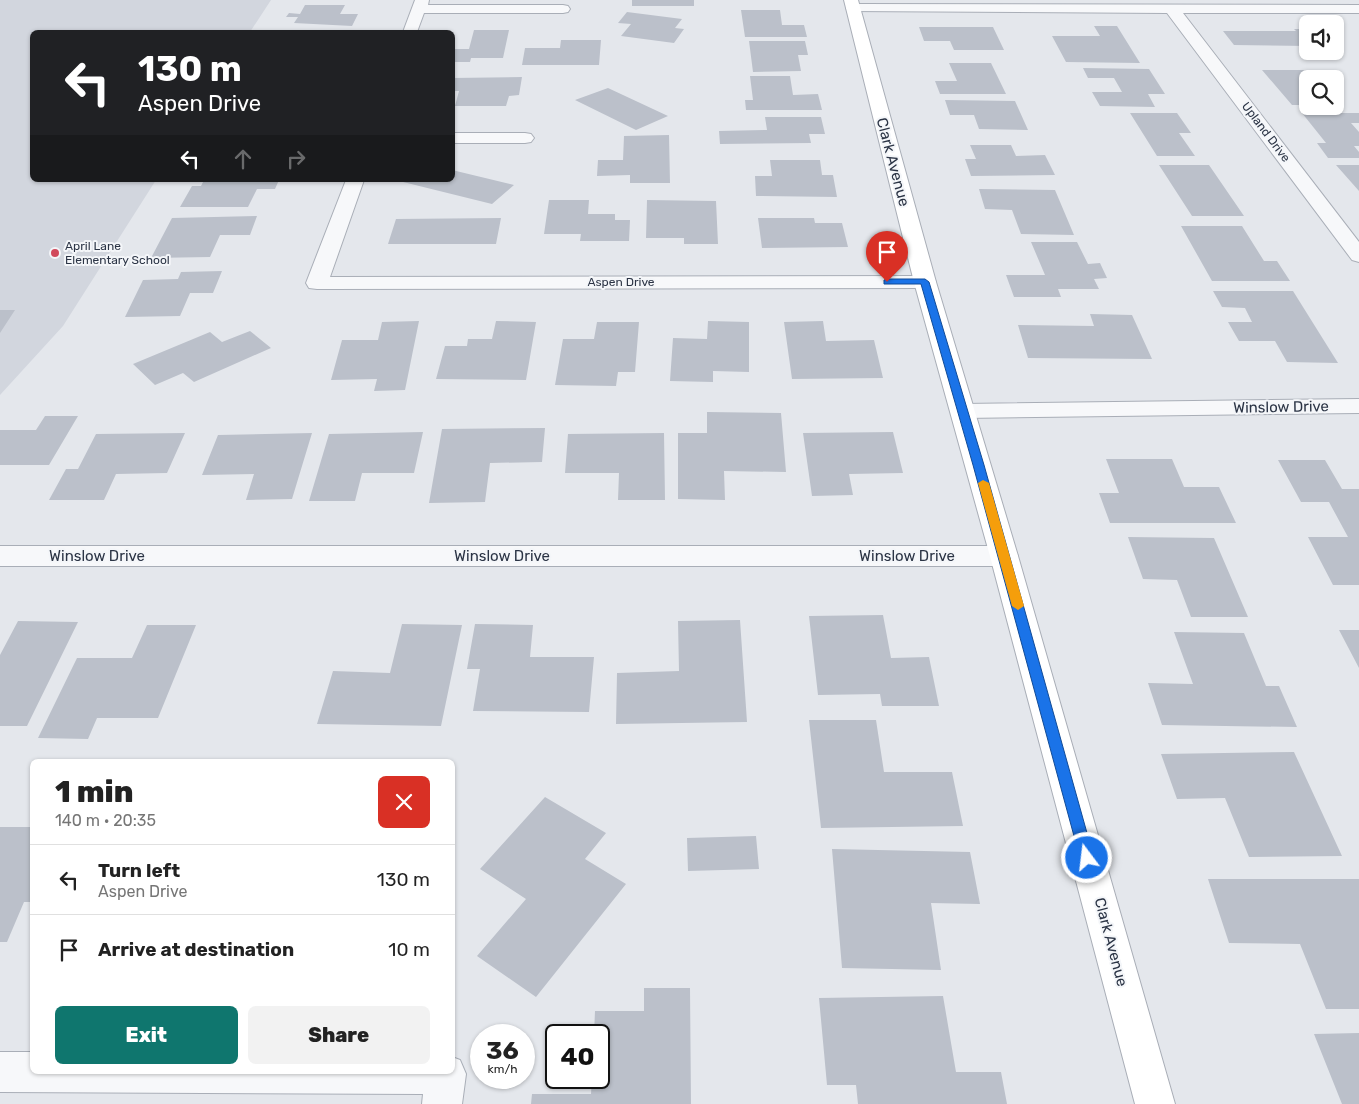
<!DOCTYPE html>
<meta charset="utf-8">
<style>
:root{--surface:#fff;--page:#f2f2f2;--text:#222;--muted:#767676;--line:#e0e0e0;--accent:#0f766e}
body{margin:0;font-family:Rubik,sans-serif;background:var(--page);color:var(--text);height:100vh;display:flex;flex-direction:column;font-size:19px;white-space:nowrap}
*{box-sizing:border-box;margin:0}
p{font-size:16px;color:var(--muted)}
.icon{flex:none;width:28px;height:28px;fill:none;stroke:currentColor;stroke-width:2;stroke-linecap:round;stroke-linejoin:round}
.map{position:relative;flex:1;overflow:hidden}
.panel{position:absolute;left:30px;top:759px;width:425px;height:315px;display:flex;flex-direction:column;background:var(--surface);border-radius:8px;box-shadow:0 1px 4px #0004}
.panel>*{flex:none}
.banner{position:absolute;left:30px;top:30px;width:425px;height:152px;border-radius:8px;box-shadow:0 1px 4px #0004;background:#202124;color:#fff;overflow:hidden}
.tools{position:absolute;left:1299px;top:15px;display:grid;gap:10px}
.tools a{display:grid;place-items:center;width:45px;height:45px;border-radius:8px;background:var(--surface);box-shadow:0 1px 4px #0004;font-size:25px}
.speed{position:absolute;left:470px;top:1024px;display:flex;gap:10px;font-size:25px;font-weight:700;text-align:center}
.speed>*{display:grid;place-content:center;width:65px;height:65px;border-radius:50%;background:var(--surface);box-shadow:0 1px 4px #0004;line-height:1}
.speed small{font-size:12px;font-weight:400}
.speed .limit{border:2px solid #111;border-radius:8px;background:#fff;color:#111}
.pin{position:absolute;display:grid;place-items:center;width:42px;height:42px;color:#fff;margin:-51px -21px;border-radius:50% 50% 50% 0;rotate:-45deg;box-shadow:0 0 5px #0007}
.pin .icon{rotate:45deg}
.me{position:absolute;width:55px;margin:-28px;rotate:345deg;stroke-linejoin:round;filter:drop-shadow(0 0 4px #0008)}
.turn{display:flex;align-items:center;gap:18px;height:105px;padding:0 25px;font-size:22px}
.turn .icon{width:65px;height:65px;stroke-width:2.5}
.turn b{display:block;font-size:35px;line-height:42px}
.lanes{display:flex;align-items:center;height:48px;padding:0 25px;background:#0003;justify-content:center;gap:25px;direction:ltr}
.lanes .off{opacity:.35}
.round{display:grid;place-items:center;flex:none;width:52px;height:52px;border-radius:8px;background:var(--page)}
.headline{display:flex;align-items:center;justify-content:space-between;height:85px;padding:0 25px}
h1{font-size:30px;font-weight:800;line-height:38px}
.button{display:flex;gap:10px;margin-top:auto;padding:10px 25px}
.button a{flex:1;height:58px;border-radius:8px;background:var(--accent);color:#fff;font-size:20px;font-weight:800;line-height:58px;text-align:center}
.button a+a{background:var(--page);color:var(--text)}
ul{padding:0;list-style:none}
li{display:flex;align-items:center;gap:15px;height:70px;padding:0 25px;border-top:1px solid var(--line)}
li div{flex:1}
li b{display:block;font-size:19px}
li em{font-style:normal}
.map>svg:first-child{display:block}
.built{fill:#d2d6de}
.building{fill:#bbc0ca}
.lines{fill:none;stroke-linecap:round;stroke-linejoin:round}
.street-casing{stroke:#a9aeb7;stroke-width:2}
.secondary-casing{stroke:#a9aeb7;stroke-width:2}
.street{fill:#f7f8fa;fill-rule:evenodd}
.secondary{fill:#fff;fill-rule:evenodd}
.route{fill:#1a73e8;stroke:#114b97}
.slow{fill:#f59e0b}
.poi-dot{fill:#d1495b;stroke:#f4f6f9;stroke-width:2}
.labels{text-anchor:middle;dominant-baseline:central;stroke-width:4;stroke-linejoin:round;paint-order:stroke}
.far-street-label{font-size:12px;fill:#2b3445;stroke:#f4f6f9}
.far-poi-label{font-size:12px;fill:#2b3445;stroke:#f4f6f9;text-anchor:start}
.street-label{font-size:15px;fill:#2b3445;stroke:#f4f6f9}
</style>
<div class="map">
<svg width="1359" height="1104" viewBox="0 0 1359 1104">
<rect width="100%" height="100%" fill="#e4e7ec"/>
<!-- built -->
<path class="built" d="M0 0H271L250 32H32V180H156L63 326 0 395Z"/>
<!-- building -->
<path class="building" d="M632 0H694V6H632Z
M305 5H345L340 14H358L352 26 294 23 298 17H286L289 13 300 14Z
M741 10H780L782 25H804L807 37H745Z
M627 12 682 19 675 28 684 29 674 43 621 36 631 24 618 23Z
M1094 26H1117L1140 63 1066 62 1052 36H1100Z
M919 27H993L1004 50H954L950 41H924Z
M1294 29H1308V46L1234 45 1223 31H1296Z
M474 30H509L503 58H471L470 62H452V49H469Z
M561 40H601L599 65H522L525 48H560Z
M749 41H805L808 55H798L801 71 753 72Z
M949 63H991L1006 94H940L935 81H957Z
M1083 68 1149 69 1165 94H1148L1155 107 1100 106 1092 92H1122L1114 78H1088Z
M1262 70H1308L1316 79H1308V105H1292Z
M750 76H790L793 95 818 94 822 110H746L745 100H753Z
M522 77 519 95 509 96 506 106H455L459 91H452V78Z
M608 88 668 116 636 130 575 100Z
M945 100 1015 101 1028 130 979 129 974 115H950Z
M1130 113H1177L1191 133H1179L1195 156H1157Z
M1302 113H1359V123H1351L1359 132V146H1354L1359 152V158H1328L1317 143H1326Z
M765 117H821L825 134H809L811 143 720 144 719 131 767 130Z
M669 135 670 183H630V175L597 176 598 160H623L624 136Z
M970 145H1011L1016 156 1045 155 1055 175 971 176 965 159H976Z
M770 160H820L822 175H833L837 197 756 196 755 176H772Z
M1159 165H1209L1244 216H1192Z
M1336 165H1359V191Z
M452 170 514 185 492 204 399 181 452 180Z
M204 180H279L275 189H257L248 207H180L192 186H201Z
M979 189 1055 190 1074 235 1021 234 1012 210 985 209Z
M549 200H589L588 214H615V220H630L629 241H580L581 234H544Z
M647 200 716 201 718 244H684V238H646Z
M257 216 250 235H220L210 257 151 258 172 218Z
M501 218 496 244H388L396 219Z
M758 218H814L815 223H842L848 247 762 248Z
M1181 226H1242L1264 261H1277L1290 281H1212Z
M1031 242H1077L1088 264 1100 263 1107 278 1094 279 1099 289H1058L1061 297H1014L1006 275H1045Z
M222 271 213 293H190L180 316 125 317 143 280 178 279 181 272Z
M1213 291H1293L1338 363 1287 362 1275 341H1239L1228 322H1252L1245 308 1222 307Z
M0 310H15L0 333Z
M1090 314 1132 315 1152 359 1028 358 1018 325 1094 326Z
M419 321 405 390 374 391 377 379 331 380 342 340H378L382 322Z
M496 321 536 322 526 380 436 379 445 346H467L468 339H492Z
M708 321 749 322V372L713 371V382L670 381 673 338 707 339Z
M823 321 826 341 874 340 883 378 792 379 784 322Z
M597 322H639L635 372H618L616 386 555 385 563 339H594Z
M250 331 271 348 194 382 183 373 155 385 133 364 210 332 222 342Z
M707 412 781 413 786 472 724 471 725 500 678 499V433H707Z
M45 416H78L49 465H0V430H36Z
M545 428 542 462 490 463 485 502 429 503 442 429Z
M423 432 414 473H362L355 501H309L329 434Z
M893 432 903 473 849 474 853 495 812 496 803 433Z
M185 433 167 473 116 474 104 500H49L66 469H78L96 434Z
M312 433 292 499 246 500 254 474 202 475 218 435Z
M664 433 665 500H618L619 473H565L568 434Z
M1106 459H1172L1184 487H1219L1236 523H1110L1099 493H1119Z
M1278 460H1325L1342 489H1359V585H1333L1308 537H1348L1329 502H1301Z
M1128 537 1214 538 1248 617H1191L1177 580 1143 579Z
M883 615 891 658 929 657 939 706H882L880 694 818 695 809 616Z
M740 620 747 722 616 724 617 673 679 671 678 621Z
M18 621 78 622 27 726H0V655Z
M402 624 462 625 441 726 317 724 333 671 390 673Z
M475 624 533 625 530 657H594L589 712 473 711 480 669H467Z
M147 625H196L158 718H97L88 739 38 738 77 658H132Z
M1339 630H1359V668Z
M1174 632 1244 633 1266 686H1279L1297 727 1162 725 1148 683 1193 684Z
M809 720H876L884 772H952L963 826 821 828Z
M1294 752 1342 856 1249 857 1225 798 1177 799 1161 754Z
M545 797 606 833 585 859 626 884 536 997 477 956 526 899 480 869Z
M0 827H32V902H24L7 942H0Z
M756 836 759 869 688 871 687 838Z
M832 849 970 852 980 904 931 903 941 970 842 968Z
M1208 879H1359V1009H1326L1300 944 1229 943Z
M644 988H690L691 1104H531L532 1094H591L592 1078H599V1035H594L595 1011H644Z
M943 996 956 1072H1001L1007 1104H858L856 1085H827L819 998Z
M1359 1033V1104H1342L1314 1034Z"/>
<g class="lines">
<!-- street casing -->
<g class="street-casing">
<path id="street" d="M415 0H429L428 5H563L568 6 570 9 568 12 563 13H424L417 32H403Z
M853 4 1359 5V13H1183L1359 242V262L1352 260 1167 13 848 11 846 8 848 5Z
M452 133H525L531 134 534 138 531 142 525 143H452Z
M346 180H364L330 277 925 276 933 277 936 282 933 287 925 288 317 289 309 288 306 283Z
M1359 399V413L963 418 954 416 951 411 954 406 963 404Z
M0 546H1004L1014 549 1018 556 1014 563 1004 566H0Z
M0 1052H32V1071H452V1057L460 1060 466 1074 462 1104H422L423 1094 0 1092Z"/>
</g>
<!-- secondary casing -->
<g class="secondary-casing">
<path id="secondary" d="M844 0H858L936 282 1018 556 1175 1104H1135L990 556 914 282Z"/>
</g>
<!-- street -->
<use href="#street" class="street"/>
<!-- secondary -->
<use href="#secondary" class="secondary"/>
</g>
<!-- route -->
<path class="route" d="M887 279H925L929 282 984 465 1094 858 1092 863 1087 864 1082 863 1080 858 973 465 921 284H884V280Z"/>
<!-- slow -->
<path class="slow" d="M983 480 989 483 1024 606 1018 610 1012 606 978 483Z"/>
<!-- markers -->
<circle class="poi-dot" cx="55" cy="253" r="5"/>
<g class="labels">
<!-- far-street labels -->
<g class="far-street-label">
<text transform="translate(1266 132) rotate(53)">Upland Drive</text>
<text x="621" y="282">Aspen Drive</text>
</g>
<!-- far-poi labels -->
<g class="far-poi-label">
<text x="65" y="246">April Lane<tspan x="65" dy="14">Elementary School</tspan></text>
</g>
<!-- street labels -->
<g class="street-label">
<text transform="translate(893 162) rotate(75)">Clark Avenue</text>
<text transform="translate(1281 407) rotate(-1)">Winslow Drive</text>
<text x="97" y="556">Winslow Drive</text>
<text x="502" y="556">Winslow Drive</text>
<text x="907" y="556">Winslow Drive</text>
<text transform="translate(1111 942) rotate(75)">Clark Avenue</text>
</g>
</g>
</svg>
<div class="tools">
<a><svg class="icon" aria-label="sound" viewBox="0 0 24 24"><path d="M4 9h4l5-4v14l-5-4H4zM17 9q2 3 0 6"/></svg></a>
<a><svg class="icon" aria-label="search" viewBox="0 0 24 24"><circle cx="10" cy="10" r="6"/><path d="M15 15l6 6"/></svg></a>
</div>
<div class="speed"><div>36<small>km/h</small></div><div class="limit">40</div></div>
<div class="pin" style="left:887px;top:282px;background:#d93025"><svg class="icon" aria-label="arrive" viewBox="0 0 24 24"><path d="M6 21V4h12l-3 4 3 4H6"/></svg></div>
<svg class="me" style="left:1087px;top:858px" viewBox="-20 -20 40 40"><circle r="17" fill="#1a73e8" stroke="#fff" stroke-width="3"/><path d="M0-11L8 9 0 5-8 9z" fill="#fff"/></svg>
<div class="banner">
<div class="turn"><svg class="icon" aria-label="left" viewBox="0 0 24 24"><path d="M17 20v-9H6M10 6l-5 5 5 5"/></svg><div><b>130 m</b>Aspen Drive</div></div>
<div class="lanes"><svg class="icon" aria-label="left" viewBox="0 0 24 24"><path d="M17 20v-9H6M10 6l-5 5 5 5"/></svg><svg class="icon off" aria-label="ahead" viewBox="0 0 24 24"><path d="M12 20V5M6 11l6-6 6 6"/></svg><svg class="icon off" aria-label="right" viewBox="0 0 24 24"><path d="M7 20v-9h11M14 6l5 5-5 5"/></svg></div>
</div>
<section class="panel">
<div class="headline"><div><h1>1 min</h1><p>140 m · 20:35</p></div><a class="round" style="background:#d93025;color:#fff"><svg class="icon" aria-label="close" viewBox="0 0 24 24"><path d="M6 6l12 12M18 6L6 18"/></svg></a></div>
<ul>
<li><svg class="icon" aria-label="left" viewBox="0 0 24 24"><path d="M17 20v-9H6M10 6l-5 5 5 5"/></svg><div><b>Turn left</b><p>Aspen Drive</p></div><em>130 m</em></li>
<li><svg class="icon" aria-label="arrive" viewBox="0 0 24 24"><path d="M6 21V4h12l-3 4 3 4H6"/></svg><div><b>Arrive at destination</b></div><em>10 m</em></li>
</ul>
<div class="button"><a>Exit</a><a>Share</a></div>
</section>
</div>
